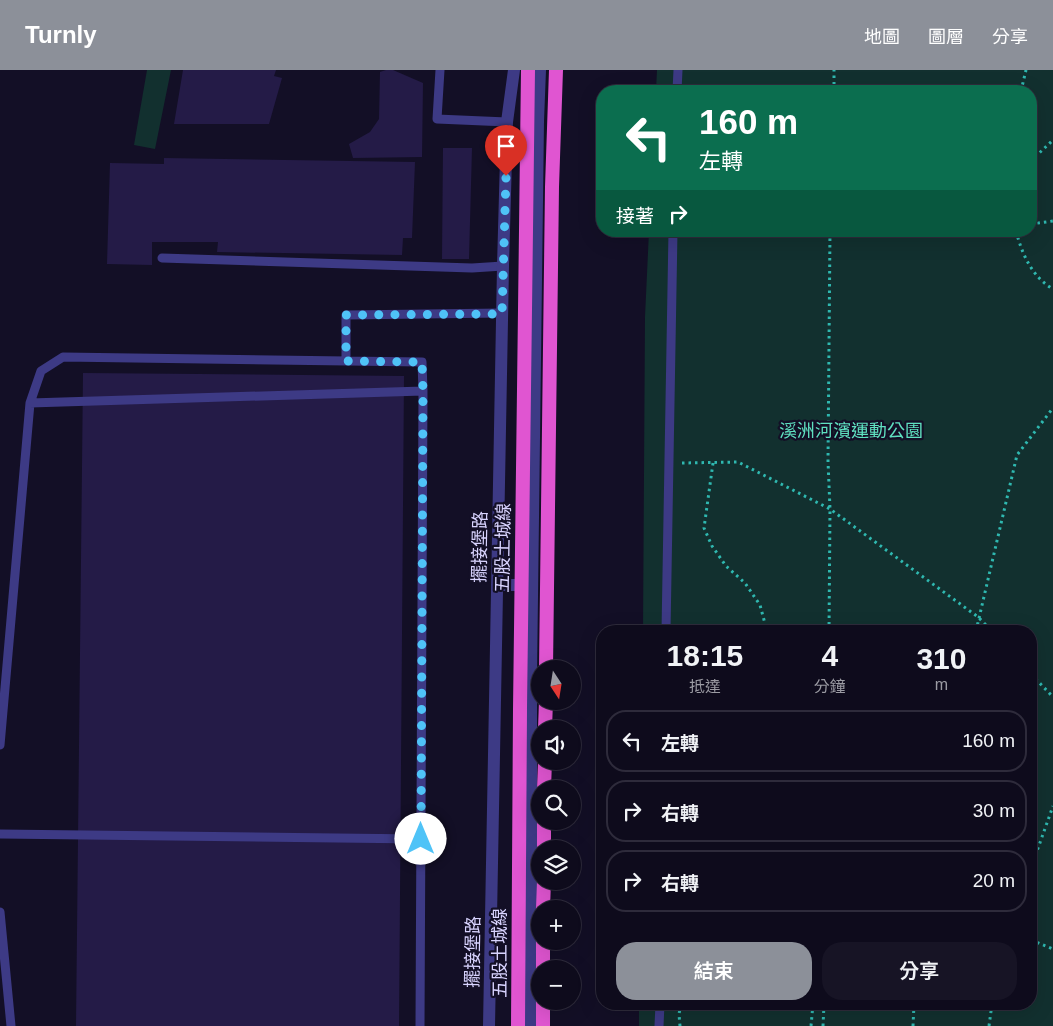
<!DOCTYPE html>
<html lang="zh-TW">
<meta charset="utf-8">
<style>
:root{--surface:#0e0b1c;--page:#171425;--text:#f1f3f6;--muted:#9b9ba3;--line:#2e2b3b;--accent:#8c9099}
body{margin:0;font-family:Arial,"Noto Sans TC",sans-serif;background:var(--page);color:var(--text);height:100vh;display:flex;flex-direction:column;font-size:19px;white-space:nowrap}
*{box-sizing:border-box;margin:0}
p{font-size:16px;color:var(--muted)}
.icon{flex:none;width:28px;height:28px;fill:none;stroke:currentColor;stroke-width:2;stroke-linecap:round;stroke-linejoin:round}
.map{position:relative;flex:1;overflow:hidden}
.side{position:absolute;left:596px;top:555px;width:441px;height:385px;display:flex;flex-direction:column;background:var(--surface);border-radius:20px;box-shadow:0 5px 20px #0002,0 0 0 1px var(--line)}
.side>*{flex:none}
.guide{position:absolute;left:596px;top:15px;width:441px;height:152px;border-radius:20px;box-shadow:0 5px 20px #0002,0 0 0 1px var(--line);background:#0b6e4f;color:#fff;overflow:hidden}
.needle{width:32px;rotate:168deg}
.buttons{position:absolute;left:531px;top:590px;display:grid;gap:10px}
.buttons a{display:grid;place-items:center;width:50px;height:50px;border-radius:50%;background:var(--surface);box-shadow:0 5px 20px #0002,0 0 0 1px var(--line);font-size:25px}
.pin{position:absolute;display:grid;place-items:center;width:42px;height:42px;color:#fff;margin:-51px -21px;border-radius:50% 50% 50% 0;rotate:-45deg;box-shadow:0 0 5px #0007}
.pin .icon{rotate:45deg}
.me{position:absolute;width:55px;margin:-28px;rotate:0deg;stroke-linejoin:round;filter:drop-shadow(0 0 4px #0008)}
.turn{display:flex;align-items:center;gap:18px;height:105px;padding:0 20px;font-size:22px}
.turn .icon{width:65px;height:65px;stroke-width:2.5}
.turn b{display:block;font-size:35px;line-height:42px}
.then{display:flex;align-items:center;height:48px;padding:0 20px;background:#0003;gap:10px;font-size:19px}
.eta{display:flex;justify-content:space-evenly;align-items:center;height:85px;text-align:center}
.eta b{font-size:30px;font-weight:600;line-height:35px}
.cta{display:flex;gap:10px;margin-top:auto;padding:10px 20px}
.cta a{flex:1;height:58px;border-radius:20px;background:var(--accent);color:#fff;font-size:20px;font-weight:600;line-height:58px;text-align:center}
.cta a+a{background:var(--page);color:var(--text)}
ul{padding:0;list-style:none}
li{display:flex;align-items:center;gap:15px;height:62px;margin:0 10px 8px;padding:0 10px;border:2px solid var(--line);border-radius:20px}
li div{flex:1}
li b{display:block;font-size:19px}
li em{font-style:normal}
header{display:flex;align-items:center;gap:30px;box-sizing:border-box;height:70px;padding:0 25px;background:var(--accent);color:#fff}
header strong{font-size:24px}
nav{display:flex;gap:28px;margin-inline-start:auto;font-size:18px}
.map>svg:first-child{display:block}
.green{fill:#12302f}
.building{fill:#241b47}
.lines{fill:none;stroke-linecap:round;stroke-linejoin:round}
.path{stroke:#2fb8b0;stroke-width:3;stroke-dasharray:2.5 4;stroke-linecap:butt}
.service{stroke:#3d3a85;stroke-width:9}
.tertiary{stroke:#3d3a85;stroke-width:12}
.trunk{stroke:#e055d1;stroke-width:14}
.trunk-bridge{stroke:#e055d1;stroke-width:14}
.route{stroke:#4fc3f7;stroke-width:9;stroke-dasharray:0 16.2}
.labels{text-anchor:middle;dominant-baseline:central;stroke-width:4.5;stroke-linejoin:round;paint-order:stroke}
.park-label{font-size:18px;fill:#5fe0c0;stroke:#130f26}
.street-label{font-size:18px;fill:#d9d4ff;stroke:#130f26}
</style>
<header>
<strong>Turnly</strong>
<nav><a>地圖</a><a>圖層</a><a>分享</a></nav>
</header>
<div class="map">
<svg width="1053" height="956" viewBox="0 0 1053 956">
<rect width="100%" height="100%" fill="#130f26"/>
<!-- green -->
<path class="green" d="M147 0H171L155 79 134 75Z
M657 0H1053V956H639V934H1031V561H643L645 247 649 161H1031V21H656Z"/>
<!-- building -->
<path class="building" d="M183 0H276L274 6 282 8 269 54H174Z
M386 0H393L423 13 422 87 353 88 349 74 370 62 379 49 380 2Z
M443 78H472L469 189H442Z
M164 88 415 92 412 168H403L402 185 217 182 218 172H152V195L107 194 110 93 164 94Z
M83 303 404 306 399 956H76Z"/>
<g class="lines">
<!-- path -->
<path class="path" d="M834 21V0
M1021 21 1026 0
M1031 92 1035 87 1053 70
M1031 154 1053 151
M1016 161C1022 184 1032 207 1053 219
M682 393 738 392 830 439 978 547 992 561
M713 393 704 458 712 476 726 496 745 513 760 535 767 561
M829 561 830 439 828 391 830 161
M976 561 1017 385 1053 338
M1031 604 1053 627
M1031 798 1053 736
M1031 870 1053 879
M680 956 679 944 681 934
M811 956 813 934
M823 956 824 934
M913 956 914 934
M989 956 992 934"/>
<!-- service -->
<path class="service" d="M440 0 437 49 507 52
M677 21 678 0
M162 188 472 198 503 196
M346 291V245L502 243
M30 333 423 321
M666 561 673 161
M0 675 30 333 41 301 63 287 422 292 423 321 420 956
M0 764 421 769
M0 842 11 956
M659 956 660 934"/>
<!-- tertiary -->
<path class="tertiary" d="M497 515H530
M489 956 503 196 507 52 514 0
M531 956V606L538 51 540 0"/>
<!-- trunk -->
<path class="trunk" d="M546 599 552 117 556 0
M545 659 546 631
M544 719 545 691
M544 779V751
M543 839 544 811
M543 899V871
M543 956V931"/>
<!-- trunk-bridge -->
<path class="trunk-bridge" d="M518 956 520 639 528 0"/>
</g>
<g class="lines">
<!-- route -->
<path class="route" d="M421 769 423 321 422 292 346 291V245L502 244 506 106"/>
</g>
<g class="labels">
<!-- park labels -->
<g class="park-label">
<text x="851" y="361">溪洲河濱運動公園</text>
</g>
<!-- street labels -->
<g class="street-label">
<text transform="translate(480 477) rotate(-89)">擺接堡路</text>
<text transform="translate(503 478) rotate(-89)">五股土城線</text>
<text transform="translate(473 882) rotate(-89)">擺接堡路</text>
<text transform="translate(500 883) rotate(-90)">五股土城線</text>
</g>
</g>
</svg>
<div class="buttons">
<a><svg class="needle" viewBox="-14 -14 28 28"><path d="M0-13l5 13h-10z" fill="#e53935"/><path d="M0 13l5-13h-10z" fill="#9b9ba3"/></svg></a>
<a><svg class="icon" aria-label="sound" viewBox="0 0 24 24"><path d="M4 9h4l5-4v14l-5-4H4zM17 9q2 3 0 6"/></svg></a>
<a><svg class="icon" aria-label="search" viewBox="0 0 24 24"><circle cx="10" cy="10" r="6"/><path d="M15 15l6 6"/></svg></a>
<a><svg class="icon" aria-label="layers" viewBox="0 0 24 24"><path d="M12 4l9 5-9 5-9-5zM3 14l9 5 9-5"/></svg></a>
<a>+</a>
<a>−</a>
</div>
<div class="pin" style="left:506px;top:106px;background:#d93025"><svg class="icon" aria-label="arrive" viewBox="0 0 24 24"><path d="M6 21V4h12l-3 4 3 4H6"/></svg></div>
<svg class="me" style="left:421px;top:769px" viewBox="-20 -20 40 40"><circle r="19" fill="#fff"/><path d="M0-13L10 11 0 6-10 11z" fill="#4fc3f7"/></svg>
<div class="guide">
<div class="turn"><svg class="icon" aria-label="left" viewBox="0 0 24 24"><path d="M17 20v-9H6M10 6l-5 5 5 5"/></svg><div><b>160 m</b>左轉</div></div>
<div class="then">接著<svg class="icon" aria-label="right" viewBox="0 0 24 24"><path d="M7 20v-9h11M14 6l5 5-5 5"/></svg></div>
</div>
<section class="side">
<div class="eta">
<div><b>18:15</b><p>抵達</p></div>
<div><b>4</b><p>分鐘</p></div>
<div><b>310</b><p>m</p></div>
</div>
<ul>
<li><svg class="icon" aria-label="left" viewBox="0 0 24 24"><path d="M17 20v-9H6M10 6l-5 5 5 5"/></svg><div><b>左轉</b></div><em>160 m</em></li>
<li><svg class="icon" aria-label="right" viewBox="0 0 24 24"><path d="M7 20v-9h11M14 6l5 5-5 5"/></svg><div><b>右轉</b></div><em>30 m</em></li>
<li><svg class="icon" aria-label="right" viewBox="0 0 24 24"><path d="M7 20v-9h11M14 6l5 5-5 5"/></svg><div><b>右轉</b></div><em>20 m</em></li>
</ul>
<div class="cta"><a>結束</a><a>分享</a></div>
</section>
</div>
